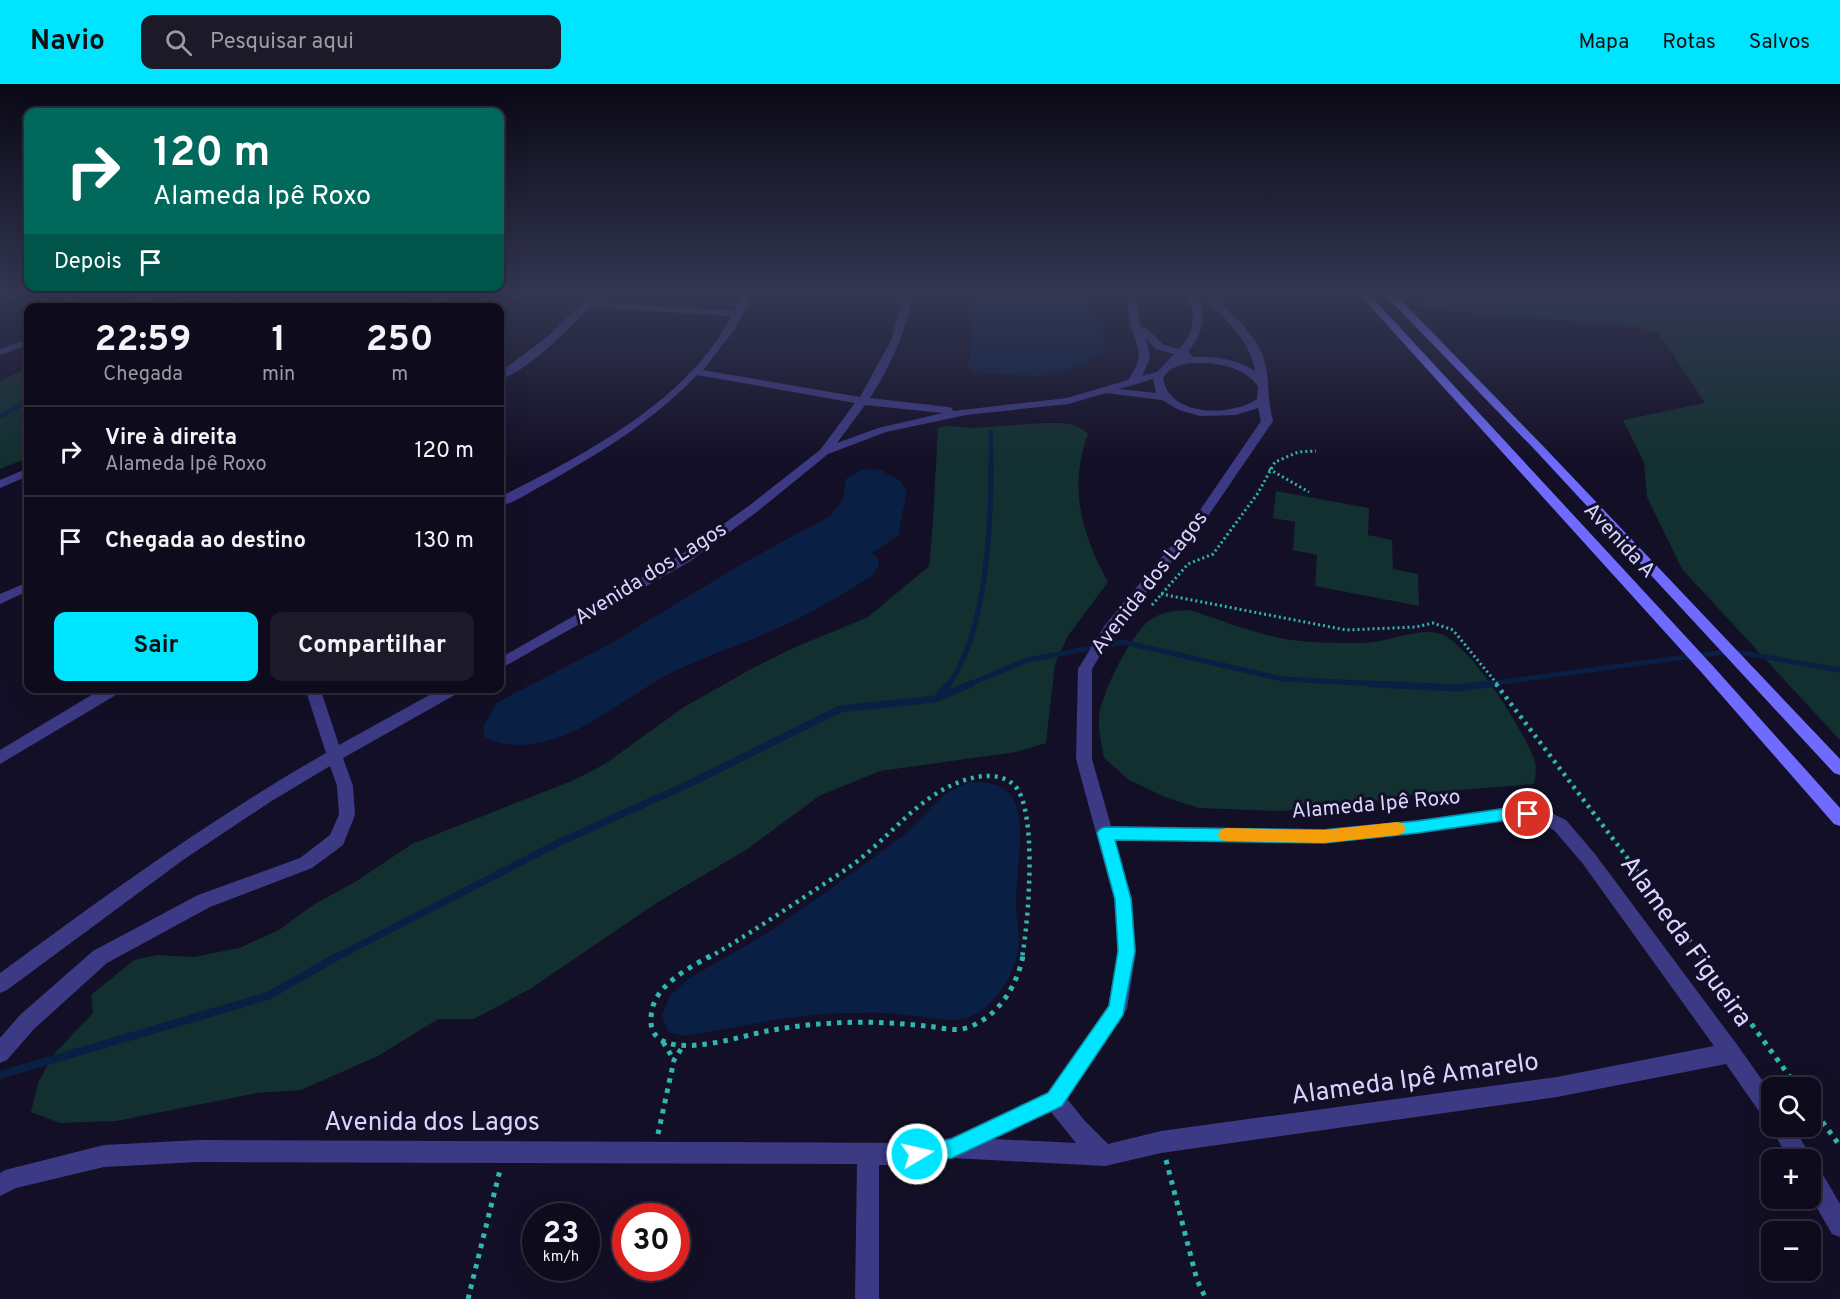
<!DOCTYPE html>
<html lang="pt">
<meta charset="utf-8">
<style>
:root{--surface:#0e0b1c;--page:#1c1929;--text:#f1f3f6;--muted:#9b9ba3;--line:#2e2b3b;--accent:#00e5ff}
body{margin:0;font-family:Overpass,sans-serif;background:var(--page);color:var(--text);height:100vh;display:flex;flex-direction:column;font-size:22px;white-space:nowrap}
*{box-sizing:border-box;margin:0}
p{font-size:20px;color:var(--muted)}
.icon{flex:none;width:33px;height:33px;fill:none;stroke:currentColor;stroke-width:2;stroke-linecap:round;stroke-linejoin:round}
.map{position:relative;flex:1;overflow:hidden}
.side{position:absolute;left:24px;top:219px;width:480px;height:390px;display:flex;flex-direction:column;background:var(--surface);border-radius:12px;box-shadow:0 6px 24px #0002,0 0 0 2px var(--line)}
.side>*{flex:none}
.hud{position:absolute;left:24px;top:24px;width:480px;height:183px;border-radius:12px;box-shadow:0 6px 24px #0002,0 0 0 2px var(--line);background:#00695c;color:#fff;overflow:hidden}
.buttons{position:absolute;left:1761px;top:993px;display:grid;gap:12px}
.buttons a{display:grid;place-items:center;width:60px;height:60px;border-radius:12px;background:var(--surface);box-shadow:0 6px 24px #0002,0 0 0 2px var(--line);font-size:30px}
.speed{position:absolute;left:522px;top:1119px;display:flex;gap:12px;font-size:30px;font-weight:700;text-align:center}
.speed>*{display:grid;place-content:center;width:78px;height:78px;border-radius:50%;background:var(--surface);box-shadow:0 6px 24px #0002,0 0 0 2px var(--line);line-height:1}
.speed small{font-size:15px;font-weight:400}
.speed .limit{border:9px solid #d22;background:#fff;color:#111}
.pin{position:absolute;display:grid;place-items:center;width:51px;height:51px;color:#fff;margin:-26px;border:3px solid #fff;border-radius:50%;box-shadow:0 2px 6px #0007}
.me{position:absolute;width:66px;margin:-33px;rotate:81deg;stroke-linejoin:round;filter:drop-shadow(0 0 4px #0008)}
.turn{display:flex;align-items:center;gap:21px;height:126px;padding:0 30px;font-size:27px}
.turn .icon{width:78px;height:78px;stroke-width:2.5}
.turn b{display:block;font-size:42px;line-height:51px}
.then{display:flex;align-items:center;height:57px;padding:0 30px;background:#0003;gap:12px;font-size:22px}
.eta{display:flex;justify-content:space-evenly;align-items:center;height:102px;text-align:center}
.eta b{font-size:36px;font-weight:700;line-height:42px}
.button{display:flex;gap:12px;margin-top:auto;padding:12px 30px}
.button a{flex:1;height:69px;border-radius:12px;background:var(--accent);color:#111;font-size:24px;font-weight:700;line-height:69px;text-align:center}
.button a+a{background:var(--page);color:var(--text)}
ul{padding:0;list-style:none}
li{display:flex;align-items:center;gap:18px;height:90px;padding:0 30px;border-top:2px solid var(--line)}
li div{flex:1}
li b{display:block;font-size:22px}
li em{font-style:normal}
header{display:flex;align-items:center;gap:36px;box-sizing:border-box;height:84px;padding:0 30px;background:var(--accent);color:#111}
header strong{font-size:28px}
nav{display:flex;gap:33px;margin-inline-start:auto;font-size:21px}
.search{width:420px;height:54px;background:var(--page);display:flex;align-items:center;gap:15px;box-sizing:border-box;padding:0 21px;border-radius:12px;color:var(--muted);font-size:22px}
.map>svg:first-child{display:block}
.green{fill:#12302f}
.water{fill:#0a1f44}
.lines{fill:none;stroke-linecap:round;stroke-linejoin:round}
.stream-far3{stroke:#0a1f44;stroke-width:4.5}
.stream-far2{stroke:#0a1f44;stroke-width:5}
.stream-far1{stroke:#0a1f44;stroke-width:7}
.stream{stroke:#0a1f44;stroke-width:8}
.path-far2{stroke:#2fb8b0;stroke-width:3;stroke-dasharray:2 3;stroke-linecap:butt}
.path-far1{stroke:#2fb8b0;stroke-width:4.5;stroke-dasharray:3 5;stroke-linecap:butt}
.path{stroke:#2fb8b0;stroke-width:5;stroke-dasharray:4.5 6;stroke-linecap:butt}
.street{fill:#3d3a85;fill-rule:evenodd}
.secondary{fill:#6f6bff;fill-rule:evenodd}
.route{fill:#00e5ff;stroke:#0095a6;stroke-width:1.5}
.slow{fill:#f59e0b}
.labels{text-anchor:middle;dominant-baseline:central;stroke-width:6;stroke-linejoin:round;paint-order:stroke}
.street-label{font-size:21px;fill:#d9d4ff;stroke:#130f26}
.near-street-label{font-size:26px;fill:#d9d4ff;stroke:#130f26}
</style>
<header>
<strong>Navio</strong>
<div class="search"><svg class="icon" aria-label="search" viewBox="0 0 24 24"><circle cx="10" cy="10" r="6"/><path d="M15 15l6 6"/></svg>Pesquisar aqui</div>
<nav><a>Mapa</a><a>Rotas</a><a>Salvos</a></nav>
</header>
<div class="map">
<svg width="1840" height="1215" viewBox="0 0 1840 1215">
<rect width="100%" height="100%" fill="#130f26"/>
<!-- green -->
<path class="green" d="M278 210H417L395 224 161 223 182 213 235 217Z
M1409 210H1840V656L1682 485 1647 413 1644 378 1623 336 1705 319 1659 249 1624 240 1496 232 1422 223Z
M28 284V374L0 385V297Z
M1043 339C1060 339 1075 337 1088 350 1068 403 1082 451 1108 498L1068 552 1055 580 1046 659 1016 668 880 687 819 712 749 764 655 820 530 905 474 935H438L378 972 301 1006 257 1009 116 1037 60 1039 31 1028 38 999 53 971 93 929 91 911 134 876 157 871 194 873 239 864 279 846 313 821 355 798 412 760 574 696 605 680 684 623 753 584 791 565 868 533 929 482C934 436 935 391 938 344L947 342 975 344Z
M1276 407 1369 424 1368 451 1392 456 1393 485 1418 490 1419 522 1315 502 1317 471 1293 466 1295 438 1273 434Z
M1189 526C1221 536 1252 549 1285 555 1310 559 1336 559 1362 559 1387 559 1414 544 1438 549 1468 556 1526 649 1535 678 1537 684 1535 693 1534 700L1420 709 1351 721 1279 727 1199 724 1165 713 1129 696 1104 674C1102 661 1098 646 1099 633 1101 610 1133 545 1153 534 1165 527 1176 527 1189 526Z"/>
<!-- water -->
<path class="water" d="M976 210H1084C1088 232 1109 243 1104 268L1081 281 1042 292 976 289 970 286 968 281 973 245 970 224Z
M873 385 884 387V391C896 391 900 397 907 407L898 452 872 469 879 476 878 483 872 492C841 511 810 530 776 545 743 560 708 571 675 587 631 608 591 647 543 658 522 663 504 662 485 654L483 644 496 619 608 561 745 478 830 432 843 416 846 395 861 386Z
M969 698C1008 697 1019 711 1020 749 1020 774 1016 798 1016 822 1016 834 1019 846 1019 858 1018 890 989 936 954 936 936 936 918 932 900 930 882 928 864 929 845 929 791 930 737 944 684 952L668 948 662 931 670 912 688 895 766 850 826 808 904 751 945 710Z"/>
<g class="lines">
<!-- stream-far3 -->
<path class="stream-far3" d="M305 224 333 210
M0 332 28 318
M991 347V384"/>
<!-- stream-far2 -->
<path class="stream-far2" d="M948 601C986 551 991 444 991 382
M968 601 1027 576 1123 558 1282 595 1400 601
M1479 601 1731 567 1840 586"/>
<!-- stream-far1 -->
<path class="stream-far1" d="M1371 600 1457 604 1490 600
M939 611 949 600
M335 874 558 759 695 697 840 625 935 615 971 600"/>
<!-- stream -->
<path class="stream" d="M0 991 268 912 338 872"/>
<!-- path-far2 -->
<path class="path-far2" d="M1269 385 1309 408
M1161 510 1346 546 1416 543 1433 539 1453 546 1498 601
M1152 521 1188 480 1213 470 1258 409 1275 378 1298 368 1316 367"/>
<!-- path-far1 -->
<path class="path-far1" d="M1496 600 1703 874
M708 874C741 855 768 837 800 816 820 802 841 790 860 775 889 752 914 720 948 703 966 694 995 685 1013 700 1039 722 1028 841 1022 874"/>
<!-- path -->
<path class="path" d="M710 872C689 884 657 900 652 926 639 987 740 952 767 947 789 943 812 940 835 939 865 937 896 939 926 942 939 943 954 948 966 944 998 934 1017 902 1023 872
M1702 872 1798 1004
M663 958 674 976
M1810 1021 1840 1062
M658 1050 674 976 683 962
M1166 1076 1197 1196 1206 1215
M468 1215 500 1086"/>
<!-- street -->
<path class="street" d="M66 210H76L73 224H63Z
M145 210H159L130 224H116Z
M439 210H449L437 224H427Z
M593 210 598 213 594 218 734 227 742 210H752L735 245 703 286 860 313 891 256 904 210H914C905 248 891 282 870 314L948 323 952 324 953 327 1067 314 1128 296C1146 271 1137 265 1130 238 1128 229 1127 220 1125 210H1135L1141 243 1146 244 1164 261 1179 265C1195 248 1197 231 1186 210H1196C1208 232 1203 249 1188 268L1192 271 1191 273C1213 272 1237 275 1255 287 1250 254 1223 235 1203 210H1213C1228 227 1257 251 1263 272 1270 293 1267 316 1273 337L1204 438 1115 547 1092 585V675L1111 742 1324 745 1417 736 1515 722 1547 727 1566 736 1595 770 1738 962 1772 1010V1039L1765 1036 1726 980 1557 1013 1161 1069 1105 1082 953 1074 917 1081H879V1215H855L857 1080 198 1078 104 1083 16 1104 0 1112V1089L5 1086 104 1061 198 1056 917 1059 951 1054 1048 1008 1108 922 1118 867 1114 815 1076 675 1078 585 1105 541 1196 432 1261 337 1258 324 1236 331 1200 332 1179 326 1162 316 1106 309 1068 320 966 331 886 348 828 370 758 427 689 478 500 585V574L679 472 750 421 820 366 855 319 697 291C653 337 600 369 545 400 531 407 515 419 500 422V413C580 373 689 317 731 232L589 223C573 242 524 290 500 295V288L546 254 590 211ZM1146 255 1156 265 1174 270 1157 288 1142 292 1150 274ZM1208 279C1227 281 1246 286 1258 302L1257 315C1230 333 1169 333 1163 294 1173 278 1191 279 1208 279ZM1153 295 1156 309 1119 305ZM865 321 943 329 878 344 837 359ZM1515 736 1539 739 1554 746 1583 780 1714 962 1557 993 1161 1047 1108 1060 1085 1037 1067 1015 1127 925 1136 867 1132 815 1115 756 1324 759 1417 750ZM1051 1028 1076 1059 994 1055Z
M28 255V261L0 271V265Z
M28 384V392L0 404V396Z
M28 498V507L0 520V510Z
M103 604H123L121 608 0 680V666Z
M305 604H320L339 661 442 604H462L460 608 343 674 353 702 355 731 343 761 312 784 210 823 107 879 34 945 7 976 0 979V954L20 931 93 867 198 811 300 774 330 751 339 731 337 702 330 682 270 718 183 776 7 906 0 909V889C106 811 212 734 326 669Z
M1772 1040V1042H1793L1813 1076 1811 1080 1818 1082 1840 1120V1153L1832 1150 1810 1112V1076H1789L1770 1042Z"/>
<!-- secondary -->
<path class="secondary" d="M1359 210H1369L1712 581 1840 724V742L1834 740 1702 589Z
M1384 210H1395L1544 363 1840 675V691L1834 689 1536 367Z"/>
</g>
<!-- sky -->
<linearGradient id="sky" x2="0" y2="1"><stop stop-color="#0a0815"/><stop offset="0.55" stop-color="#333752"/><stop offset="1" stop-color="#333752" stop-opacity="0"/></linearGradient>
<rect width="1840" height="380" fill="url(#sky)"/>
<!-- route -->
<path class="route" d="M1515 723 1534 726 1536 730 1534 735H1515L1417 749 1324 759 1115 756 1131 815 1135 867 1123 931 1062 1022 952 1074 917 1079 910 1076 907 1070 910 1063 951 1055 1048 1009 1109 922 1118 867 1115 815 1097 749 1100 745 1105 743 1324 746 1417 737Z"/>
<!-- slow -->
<path class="slow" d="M1398 738 1403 740 1406 745 1403 749 1398 751 1324 759 1226 757 1220 755 1218 751 1220 746 1226 744 1324 746Z"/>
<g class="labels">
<!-- street labels -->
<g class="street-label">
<text transform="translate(1619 457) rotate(47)">Avenida A</text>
<text transform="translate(651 490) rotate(-32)">Avenida dos Lagos</text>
<text transform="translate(1150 499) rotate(-52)">Avenida dos Lagos</text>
<text transform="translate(1376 721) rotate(-5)">Alameda Ipê Roxo</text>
</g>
<!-- near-street labels -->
<g class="near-street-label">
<text transform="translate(1685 858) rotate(54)">Alameda Figueira</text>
<text transform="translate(1415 996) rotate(-8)">Alameda Ipê Amarelo</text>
<text x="432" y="1039">Avenida dos Lagos</text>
</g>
</g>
</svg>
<div class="buttons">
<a><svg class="icon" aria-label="search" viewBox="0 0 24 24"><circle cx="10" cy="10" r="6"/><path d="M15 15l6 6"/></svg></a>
<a>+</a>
<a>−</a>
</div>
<div class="speed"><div>23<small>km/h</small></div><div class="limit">30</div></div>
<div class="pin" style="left:1528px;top:730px;background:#d93025"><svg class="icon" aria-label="arrive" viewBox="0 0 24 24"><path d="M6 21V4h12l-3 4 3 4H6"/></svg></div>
<svg class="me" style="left:917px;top:1070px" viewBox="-20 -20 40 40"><circle r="17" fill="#00e5ff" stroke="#fff" stroke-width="3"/><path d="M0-11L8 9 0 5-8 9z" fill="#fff"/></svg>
<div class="hud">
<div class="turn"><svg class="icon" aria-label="right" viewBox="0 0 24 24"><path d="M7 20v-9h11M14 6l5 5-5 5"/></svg><div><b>120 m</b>Alameda Ipê Roxo</div></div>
<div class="then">Depois<svg class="icon" aria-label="arrive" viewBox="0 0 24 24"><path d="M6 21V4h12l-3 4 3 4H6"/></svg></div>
</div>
<section class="side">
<div class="eta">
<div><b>22:59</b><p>Chegada</p></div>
<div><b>1</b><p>min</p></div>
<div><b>250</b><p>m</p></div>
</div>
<ul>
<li><svg class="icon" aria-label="right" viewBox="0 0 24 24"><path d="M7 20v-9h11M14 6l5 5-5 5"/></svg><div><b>Vire à direita</b><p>Alameda Ipê Roxo</p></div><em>120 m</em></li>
<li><svg class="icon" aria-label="arrive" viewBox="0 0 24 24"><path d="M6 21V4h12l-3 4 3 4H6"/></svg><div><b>Chegada ao destino</b></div><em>130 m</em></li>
</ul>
<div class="button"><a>Sair</a><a>Compartilhar</a></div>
</section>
</div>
